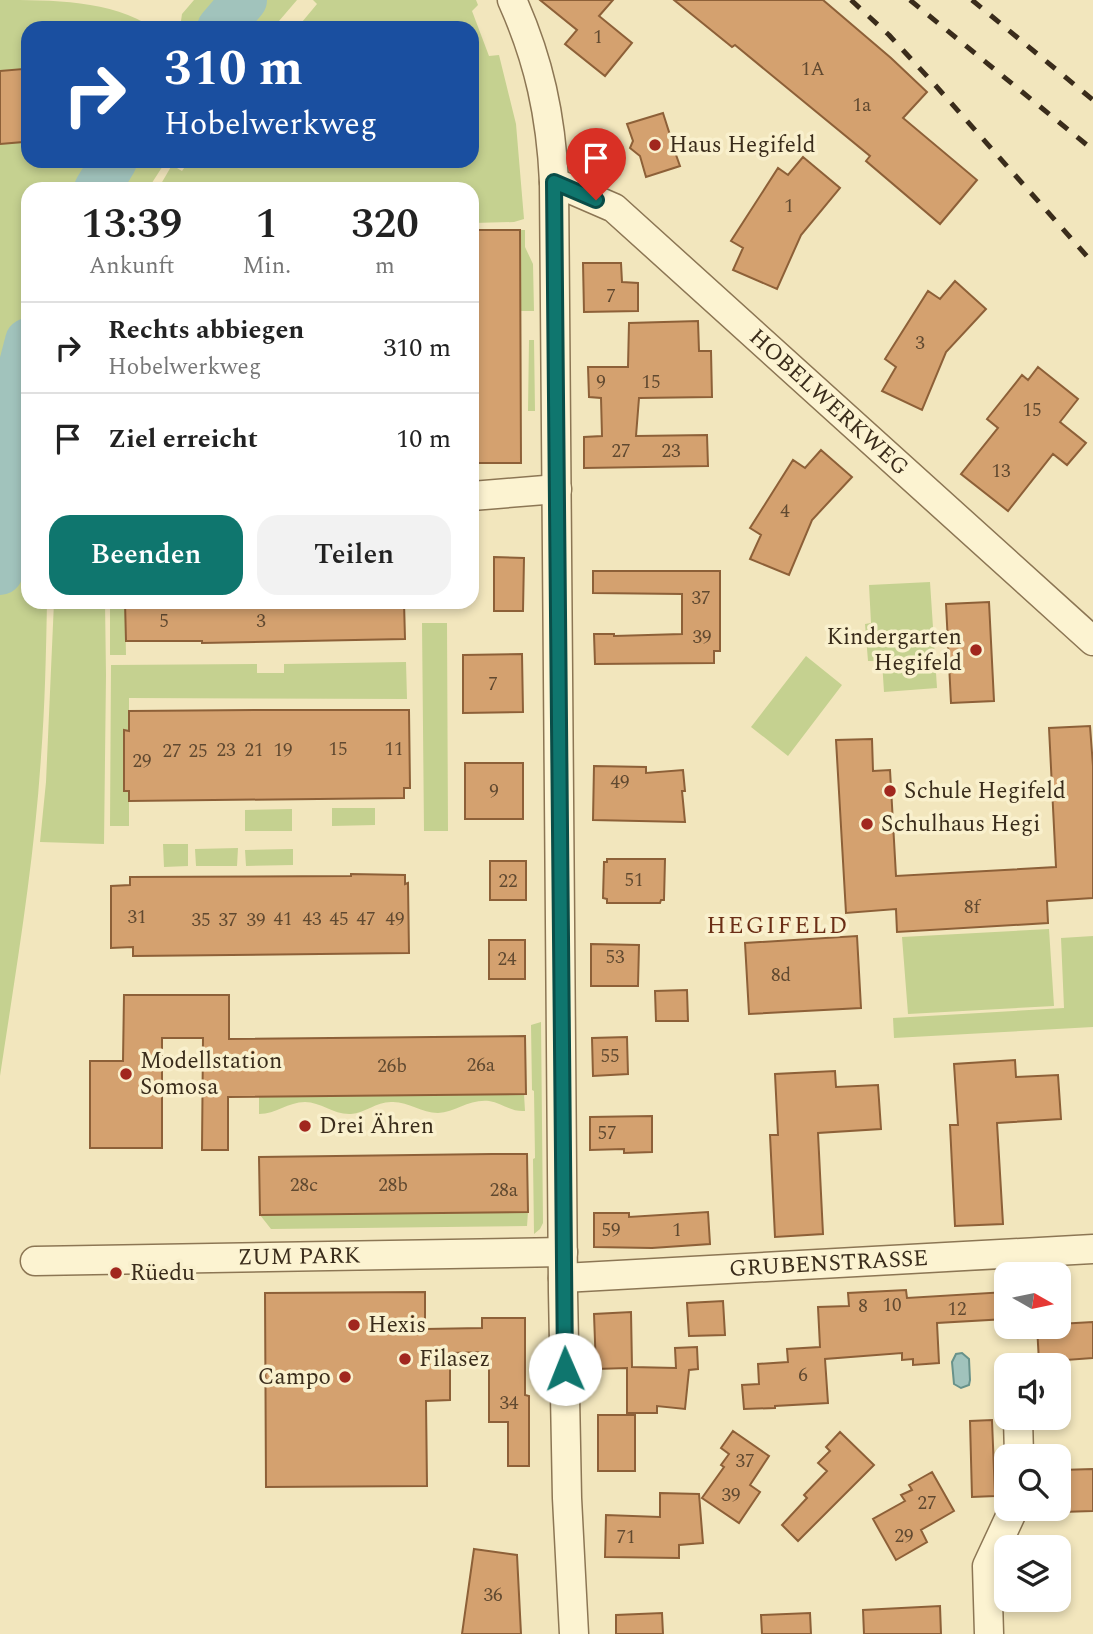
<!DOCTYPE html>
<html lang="de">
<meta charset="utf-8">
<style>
:root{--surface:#fff;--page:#f2f2f2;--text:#222;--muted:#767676;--line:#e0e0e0;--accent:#0f766e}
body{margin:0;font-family:Spectral,serif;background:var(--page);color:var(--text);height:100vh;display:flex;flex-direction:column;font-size:26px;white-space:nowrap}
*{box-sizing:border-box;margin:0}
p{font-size:23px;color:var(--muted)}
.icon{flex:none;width:38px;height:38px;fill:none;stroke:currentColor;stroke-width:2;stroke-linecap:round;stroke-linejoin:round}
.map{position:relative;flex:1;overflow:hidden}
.side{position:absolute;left:21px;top:182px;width:458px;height:427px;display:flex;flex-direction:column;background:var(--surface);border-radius:21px;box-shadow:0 4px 10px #0003}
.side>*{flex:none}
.guide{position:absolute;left:21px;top:21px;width:458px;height:147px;border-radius:21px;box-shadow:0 4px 10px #0003;background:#1a4fa0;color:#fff;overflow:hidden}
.needle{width:46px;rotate:99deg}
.fabs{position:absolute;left:994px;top:1262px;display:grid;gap:14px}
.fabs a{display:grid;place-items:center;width:77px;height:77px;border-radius:14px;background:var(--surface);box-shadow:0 4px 10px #0003;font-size:35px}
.pin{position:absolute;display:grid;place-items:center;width:60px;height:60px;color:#fff;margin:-72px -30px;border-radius:50% 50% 50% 0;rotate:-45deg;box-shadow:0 0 7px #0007}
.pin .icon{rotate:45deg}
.me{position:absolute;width:77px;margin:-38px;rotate:359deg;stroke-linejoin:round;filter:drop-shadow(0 0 5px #0008)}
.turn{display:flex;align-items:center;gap:24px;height:147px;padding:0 28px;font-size:32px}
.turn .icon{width:91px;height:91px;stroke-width:2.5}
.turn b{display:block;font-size:49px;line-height:60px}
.eta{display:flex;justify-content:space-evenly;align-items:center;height:119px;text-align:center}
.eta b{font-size:42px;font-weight:600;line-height:49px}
.button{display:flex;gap:14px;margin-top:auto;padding:14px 28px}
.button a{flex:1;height:80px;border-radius:21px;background:var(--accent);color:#fff;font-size:28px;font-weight:600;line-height:80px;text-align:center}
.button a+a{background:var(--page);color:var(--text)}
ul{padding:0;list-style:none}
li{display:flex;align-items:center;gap:21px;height:91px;padding:0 28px;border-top:2px solid var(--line)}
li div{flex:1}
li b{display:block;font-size:26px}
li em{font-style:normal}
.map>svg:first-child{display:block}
.green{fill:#c5d190}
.water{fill:#a1c3bc;stroke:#68928a;stroke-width:2}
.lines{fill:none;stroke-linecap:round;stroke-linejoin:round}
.river{stroke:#a1c3bc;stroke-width:46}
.building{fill:#d4a16f;stroke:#8d6038;stroke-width:2}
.minor-casing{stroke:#8c7654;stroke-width:31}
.minor{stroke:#fcf3d1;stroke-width:28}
.rail{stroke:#3a2c1b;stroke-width:5;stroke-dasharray:12 12;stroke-linecap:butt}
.route-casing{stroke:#0a4d48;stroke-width:18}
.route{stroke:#0f766e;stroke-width:12}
.poi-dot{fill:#a1271e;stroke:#f9f0cd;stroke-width:2.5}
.labels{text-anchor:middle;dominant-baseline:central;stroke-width:7;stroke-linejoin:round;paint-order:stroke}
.number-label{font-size:19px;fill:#604930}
.poi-label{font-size:23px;fill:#3a2c1b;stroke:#f9f0cd;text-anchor:start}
.street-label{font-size:23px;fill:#3a2c1b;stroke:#f9f0cd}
.neighbourhood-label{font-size:24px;letter-spacing:2px;fill:#6b2e16;stroke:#f9f0cd}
</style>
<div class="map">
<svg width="1093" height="1634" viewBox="0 0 1093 1634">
<rect width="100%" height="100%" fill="#f2e6bd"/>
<!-- green -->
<path class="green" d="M0 0C51 0 112 0 153 28H28V161H166L148 189H28V602H47C46 654 45 706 41 757 34 864 16 970 0 1076Z
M194 0H297L273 28H180L182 14Z
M313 0H476L478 5 472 11 489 56 499 55 516 124 524 219 514 222 473 223 472 189H158L172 165 182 171 189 161H472V28H297L317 4Z
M520 230H525V247L533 264 534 311H520Z
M529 340H534L535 411H528Z
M930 582 937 688 884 692 882 661H868L865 624 871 623 869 585Z
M54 602H105L106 675 104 844 40 842 46 782Z
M110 602H125L126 655H110Z
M422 623H447L448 831H424Z
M806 656 842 685 788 756 751 727Z
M406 662 407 699 129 698V731L125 730 129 791V826H110L111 665 257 664V673H284V664Z
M332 808H375V825L332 826Z
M292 809V831H245V810Z
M163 844H188V866L164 867Z
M238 848 237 866H196L195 849Z
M293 849V865L246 866 245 850Z
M1049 929 1054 1006 908 1014 902 937Z
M1093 936V1027L894 1038 893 1018 1064 1008 1061 938Z
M541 1022 543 1223 540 1229 534 1234 533 1159 535 1158 534 1091 532 1090 531 1025Z
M524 1094 525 1111C511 1112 502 1103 489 1101 469 1099 456 1112 438 1113 421 1113 408 1101 391 1102 376 1102 365 1113 351 1114 334 1115 321 1102 305 1102 288 1102 276 1114 259 1114V1096Z
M528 1212 527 1226 271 1229 260 1215Z"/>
<!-- water -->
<path class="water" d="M962 1353 969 1359 970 1380 969 1385 961 1388 954 1384 952 1362 956 1354Z"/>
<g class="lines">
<!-- river -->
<path class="river" d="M220 28 244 0
M97 189 114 161
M0 572 13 406 17 383 28 341"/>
</g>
<!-- building -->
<path class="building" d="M540 0H613L599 16 632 43 605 76 565 44 577 30Z
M674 0H823L891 58 927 92 903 118 977 180 940 224 866 161 870 156 735 45 732 47Z
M23 69 28 129H23V142L0 144V71Z
M663 113 670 135 681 141 675 152 680 166 646 177 640 156 630 148 633 141 627 124Z
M803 157 840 188 801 235 777 289 733 270 743 248 731 241 778 168 788 175Z
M472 230H520L521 463H472Z
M583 263H621L622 282 638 283V311L584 312Z
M955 281 986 309 946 352 922 410 882 391 896 367 885 359 928 291 940 299Z
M698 321 699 351H711L712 397 639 398 636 436 707 435 708 466 584 468V437L602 436 601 398 589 397 588 367H628L629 323Z
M1038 367 1078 399 1060 422 1086 443 1067 465 1053 454 1008 511 961 474 998 428 987 419 1022 375 1028 380Z
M821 450 852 477 812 520 789 575 750 559 761 535 750 528 793 460 805 468Z
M494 557 524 558 523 611H494Z
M593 571H720V651H714V663L595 664 594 634H614V636L682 634V594L593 593Z
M125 602H404L405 639 202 643V641H126Z
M989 602 994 701 951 703 946 604Z
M522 654 523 712 463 713V655Z
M254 710H409L410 788H404V798L129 801V791H124V730L129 731V711Z
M1090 726 1093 766V898L1047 901 1048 923 897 932 896 909 846 913 836 740 872 739 873 771 890 770 896 876 1056 867 1049 728Z
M465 763H523V819H465Z
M594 766 646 767V773L683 770 685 791H682L685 822 593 820Z
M607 859H665L664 900H661L660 903H607V899L603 898 604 862H607Z
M490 861H526V900H490Z
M351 874 405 875V884L408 883 409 953 133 956V947L111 948V886L130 885V877L351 876Z
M857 936 861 1008 749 1014 745 943Z
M489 940H525V979H489Z
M591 944 639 945 638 986H591Z
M687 990 688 1021H656L655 991Z
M124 995H229V1039L525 1036 526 1094 228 1097V1150H202L203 1038H162V1148H90V1061H123Z
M627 1037 628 1074 593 1076 592 1038Z
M1015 1060 1016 1077 1058 1075 1061 1119 997 1123 1003 1224 955 1226 950 1125H958L954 1064Z
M835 1071 836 1087 878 1085 881 1129 818 1133 823 1234 775 1237 770 1135H778L775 1074Z
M652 1116V1152L624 1153V1149L590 1150V1117Z
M492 1154H527L528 1212 260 1215 259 1157Z
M708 1212 710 1244 652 1248 594 1247V1213H629V1217Z
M906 1290 907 1298 1006 1292V1319L937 1323 939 1363 913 1365V1359L902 1360V1353L825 1359 828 1403 775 1406V1408L744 1409 742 1385 759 1384 758 1364 788 1362 787 1349 820 1347 818 1307 849 1306 848 1293Z
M425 1292V1329L482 1328V1318H525V1395L529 1396V1466H508V1422H489V1352L450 1353V1400L426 1401 427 1486 266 1487 265 1293Z
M723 1301 725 1335 689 1336 687 1303Z
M631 1312 632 1367 676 1368 675 1348 697 1347 698 1369 689 1370 685 1409 657 1406V1413H627V1368L596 1369 594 1314Z
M1093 1322V1358L1039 1362 1037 1326H1059V1324Z
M598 1415H635V1471H598Z
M992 1420 995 1496 972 1497 970 1421Z
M733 1431 769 1456 750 1485 760 1492 739 1523 702 1498 724 1467 721 1465 729 1454 721 1448Z
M840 1432 874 1465 798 1541 782 1525 807 1498 804 1495 827 1471 818 1463 830 1451 826 1447Z
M1093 1469V1511L1062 1512 1061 1470Z
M932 1472 954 1511 921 1530 927 1542 896 1560 873 1519 905 1501 901 1495 912 1490 909 1485Z
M660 1493 699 1494 703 1543 679 1545V1558L605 1557 606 1515 660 1517Z
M474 1549 517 1555 521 1634H462Z
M940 1606 941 1634H864L863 1610Z
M662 1613 663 1634H616V1615Z
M810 1613 811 1634H762L761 1615Z"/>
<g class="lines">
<!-- minor casing -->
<g class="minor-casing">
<g id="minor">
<path d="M512 0C539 60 551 116 554 182L563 1292 567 1498 574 1634"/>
<path id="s1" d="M554 182 614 208 1093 641"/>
<path d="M472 496 557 489"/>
<path id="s2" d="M35 1261 563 1252"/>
<path id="s3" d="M563 1278 1093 1249"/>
<path d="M1018 1418 1019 1456"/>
<path d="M989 1634 987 1566 1014 1508"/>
</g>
</g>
<!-- minor -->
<use href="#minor" class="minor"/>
<!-- rail -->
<path class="rail" d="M851 0 889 35 936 86 1093 263
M910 0 1093 150
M972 0 1093 100"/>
</g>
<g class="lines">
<!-- route casing -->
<g class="route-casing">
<path id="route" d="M565 1369 554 182 596 200"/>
</g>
<!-- route -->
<use href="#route" class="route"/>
</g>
<!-- markers -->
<g class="poi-dot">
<circle cx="655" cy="145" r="7"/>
<circle cx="976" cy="650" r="7"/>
<circle cx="890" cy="791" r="7"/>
<circle cx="867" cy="824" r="7"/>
<circle cx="126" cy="1074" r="7"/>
<circle cx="305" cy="1126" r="7"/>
<circle cx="116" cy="1273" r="7"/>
<circle cx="354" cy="1325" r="7"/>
<circle cx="405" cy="1359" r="7"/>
<circle cx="345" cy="1377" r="7"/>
</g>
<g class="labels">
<!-- number labels -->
<g class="number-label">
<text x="598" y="37">1</text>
<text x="813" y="69">1A</text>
<text x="862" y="105">1a</text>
<text x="789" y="206">1</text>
<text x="611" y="296">7</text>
<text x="920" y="343">3</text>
<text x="601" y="382">9</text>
<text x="651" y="382">15</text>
<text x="1032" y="410">15</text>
<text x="621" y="451">27</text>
<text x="671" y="451">23</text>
<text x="1001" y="471">13</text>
<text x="785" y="511">4</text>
<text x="701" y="598">37</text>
<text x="164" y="621">5</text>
<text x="261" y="621">3</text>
<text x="702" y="637">39</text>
<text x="493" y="684">7</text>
<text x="338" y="749">15</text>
<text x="394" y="749">11</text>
<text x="226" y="750">23</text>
<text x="254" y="750">21</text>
<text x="283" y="750">19</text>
<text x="172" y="751">27</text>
<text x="198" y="751">25</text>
<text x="142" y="761">29</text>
<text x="620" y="782">49</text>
<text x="494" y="791">9</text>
<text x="634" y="880">51</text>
<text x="508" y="881">22</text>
<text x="972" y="907">8f</text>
<text x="137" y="917">31</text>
<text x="283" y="919">41</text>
<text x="312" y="919">43</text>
<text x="339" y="919">45</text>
<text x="366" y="919">47</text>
<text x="395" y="919">49</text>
<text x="201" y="920">35</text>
<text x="228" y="920">37</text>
<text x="256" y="920">39</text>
<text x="615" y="957">53</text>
<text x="507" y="959">24</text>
<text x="781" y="975">8d</text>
<text x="610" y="1056">55</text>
<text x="481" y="1065">26a</text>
<text x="392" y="1066">26b</text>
<text x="607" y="1133">57</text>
<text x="304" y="1185">28c</text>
<text x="393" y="1185">28b</text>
<text x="504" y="1190">28a</text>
<text x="611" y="1230">59</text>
<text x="677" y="1230">1</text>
<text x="892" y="1305">10</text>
<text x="863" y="1306">8</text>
<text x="957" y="1309">12</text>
<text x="803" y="1375">6</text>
<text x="509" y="1403">34</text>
<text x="745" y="1461">37</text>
<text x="731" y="1495">39</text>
<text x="927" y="1503">27</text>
<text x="904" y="1536">29</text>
<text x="626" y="1537">71</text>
<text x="493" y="1595">36</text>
</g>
<!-- poi labels -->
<g class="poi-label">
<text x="669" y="145">Haus Hegifeld</text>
<text x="962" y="637" text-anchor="end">Kindergarten<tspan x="962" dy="26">Hegifeld</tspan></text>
<text x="904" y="791">Schule Hegifeld</text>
<text x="881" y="824">Schulhaus Hegi</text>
<text x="140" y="1061">Modellstation<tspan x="140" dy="26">Somosa</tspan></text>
<text x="319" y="1126">Drei Ähren</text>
<text x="130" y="1273">Rüedu</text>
<text x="368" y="1325">Hexis</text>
<text x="419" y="1359">Filasez</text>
<text x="331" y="1377" text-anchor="end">Campo</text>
</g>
<!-- street labels -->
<g class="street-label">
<text stroke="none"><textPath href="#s1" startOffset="355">HOBELWERKWEG</textPath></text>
<text stroke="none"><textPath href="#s2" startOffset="264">ZUM PARK</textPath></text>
<text stroke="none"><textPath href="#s3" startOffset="266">GRUBENSTRASSE</textPath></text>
</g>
<!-- neighbourhood labels -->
<g class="neighbourhood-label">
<text x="778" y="926">HEGIFELD</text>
</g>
</g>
</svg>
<div class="fabs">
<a><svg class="needle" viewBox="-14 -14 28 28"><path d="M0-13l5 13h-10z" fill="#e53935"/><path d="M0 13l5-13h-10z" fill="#767676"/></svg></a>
<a><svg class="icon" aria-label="sound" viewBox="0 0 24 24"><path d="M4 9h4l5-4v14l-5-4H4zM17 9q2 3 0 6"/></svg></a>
<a><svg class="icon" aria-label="search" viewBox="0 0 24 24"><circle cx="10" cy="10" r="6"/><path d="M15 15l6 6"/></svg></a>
<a><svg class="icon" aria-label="layers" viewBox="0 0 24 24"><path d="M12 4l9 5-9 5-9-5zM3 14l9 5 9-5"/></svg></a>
</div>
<div class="pin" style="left:596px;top:200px;background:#d93025"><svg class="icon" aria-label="arrive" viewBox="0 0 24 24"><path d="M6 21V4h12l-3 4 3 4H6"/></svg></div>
<svg class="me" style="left:565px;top:1369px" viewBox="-20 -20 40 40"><circle r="19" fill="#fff"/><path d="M0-13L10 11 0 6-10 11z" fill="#0f766e"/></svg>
<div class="guide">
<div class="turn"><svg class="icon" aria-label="right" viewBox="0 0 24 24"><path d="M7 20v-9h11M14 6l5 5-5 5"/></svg><div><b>310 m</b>Hobelwerkweg</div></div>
</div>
<section class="side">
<div class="eta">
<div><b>13:39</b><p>Ankunft</p></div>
<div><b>1</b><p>Min.</p></div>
<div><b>320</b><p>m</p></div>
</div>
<ul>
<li><svg class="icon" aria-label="right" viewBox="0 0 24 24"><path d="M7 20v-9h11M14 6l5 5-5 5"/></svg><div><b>Rechts abbiegen</b><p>Hobelwerkweg</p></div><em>310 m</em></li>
<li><svg class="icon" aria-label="arrive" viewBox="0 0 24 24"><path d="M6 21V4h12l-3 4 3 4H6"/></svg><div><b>Ziel erreicht</b></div><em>10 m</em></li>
</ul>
<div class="button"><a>Beenden</a><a>Teilen</a></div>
</section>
</div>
